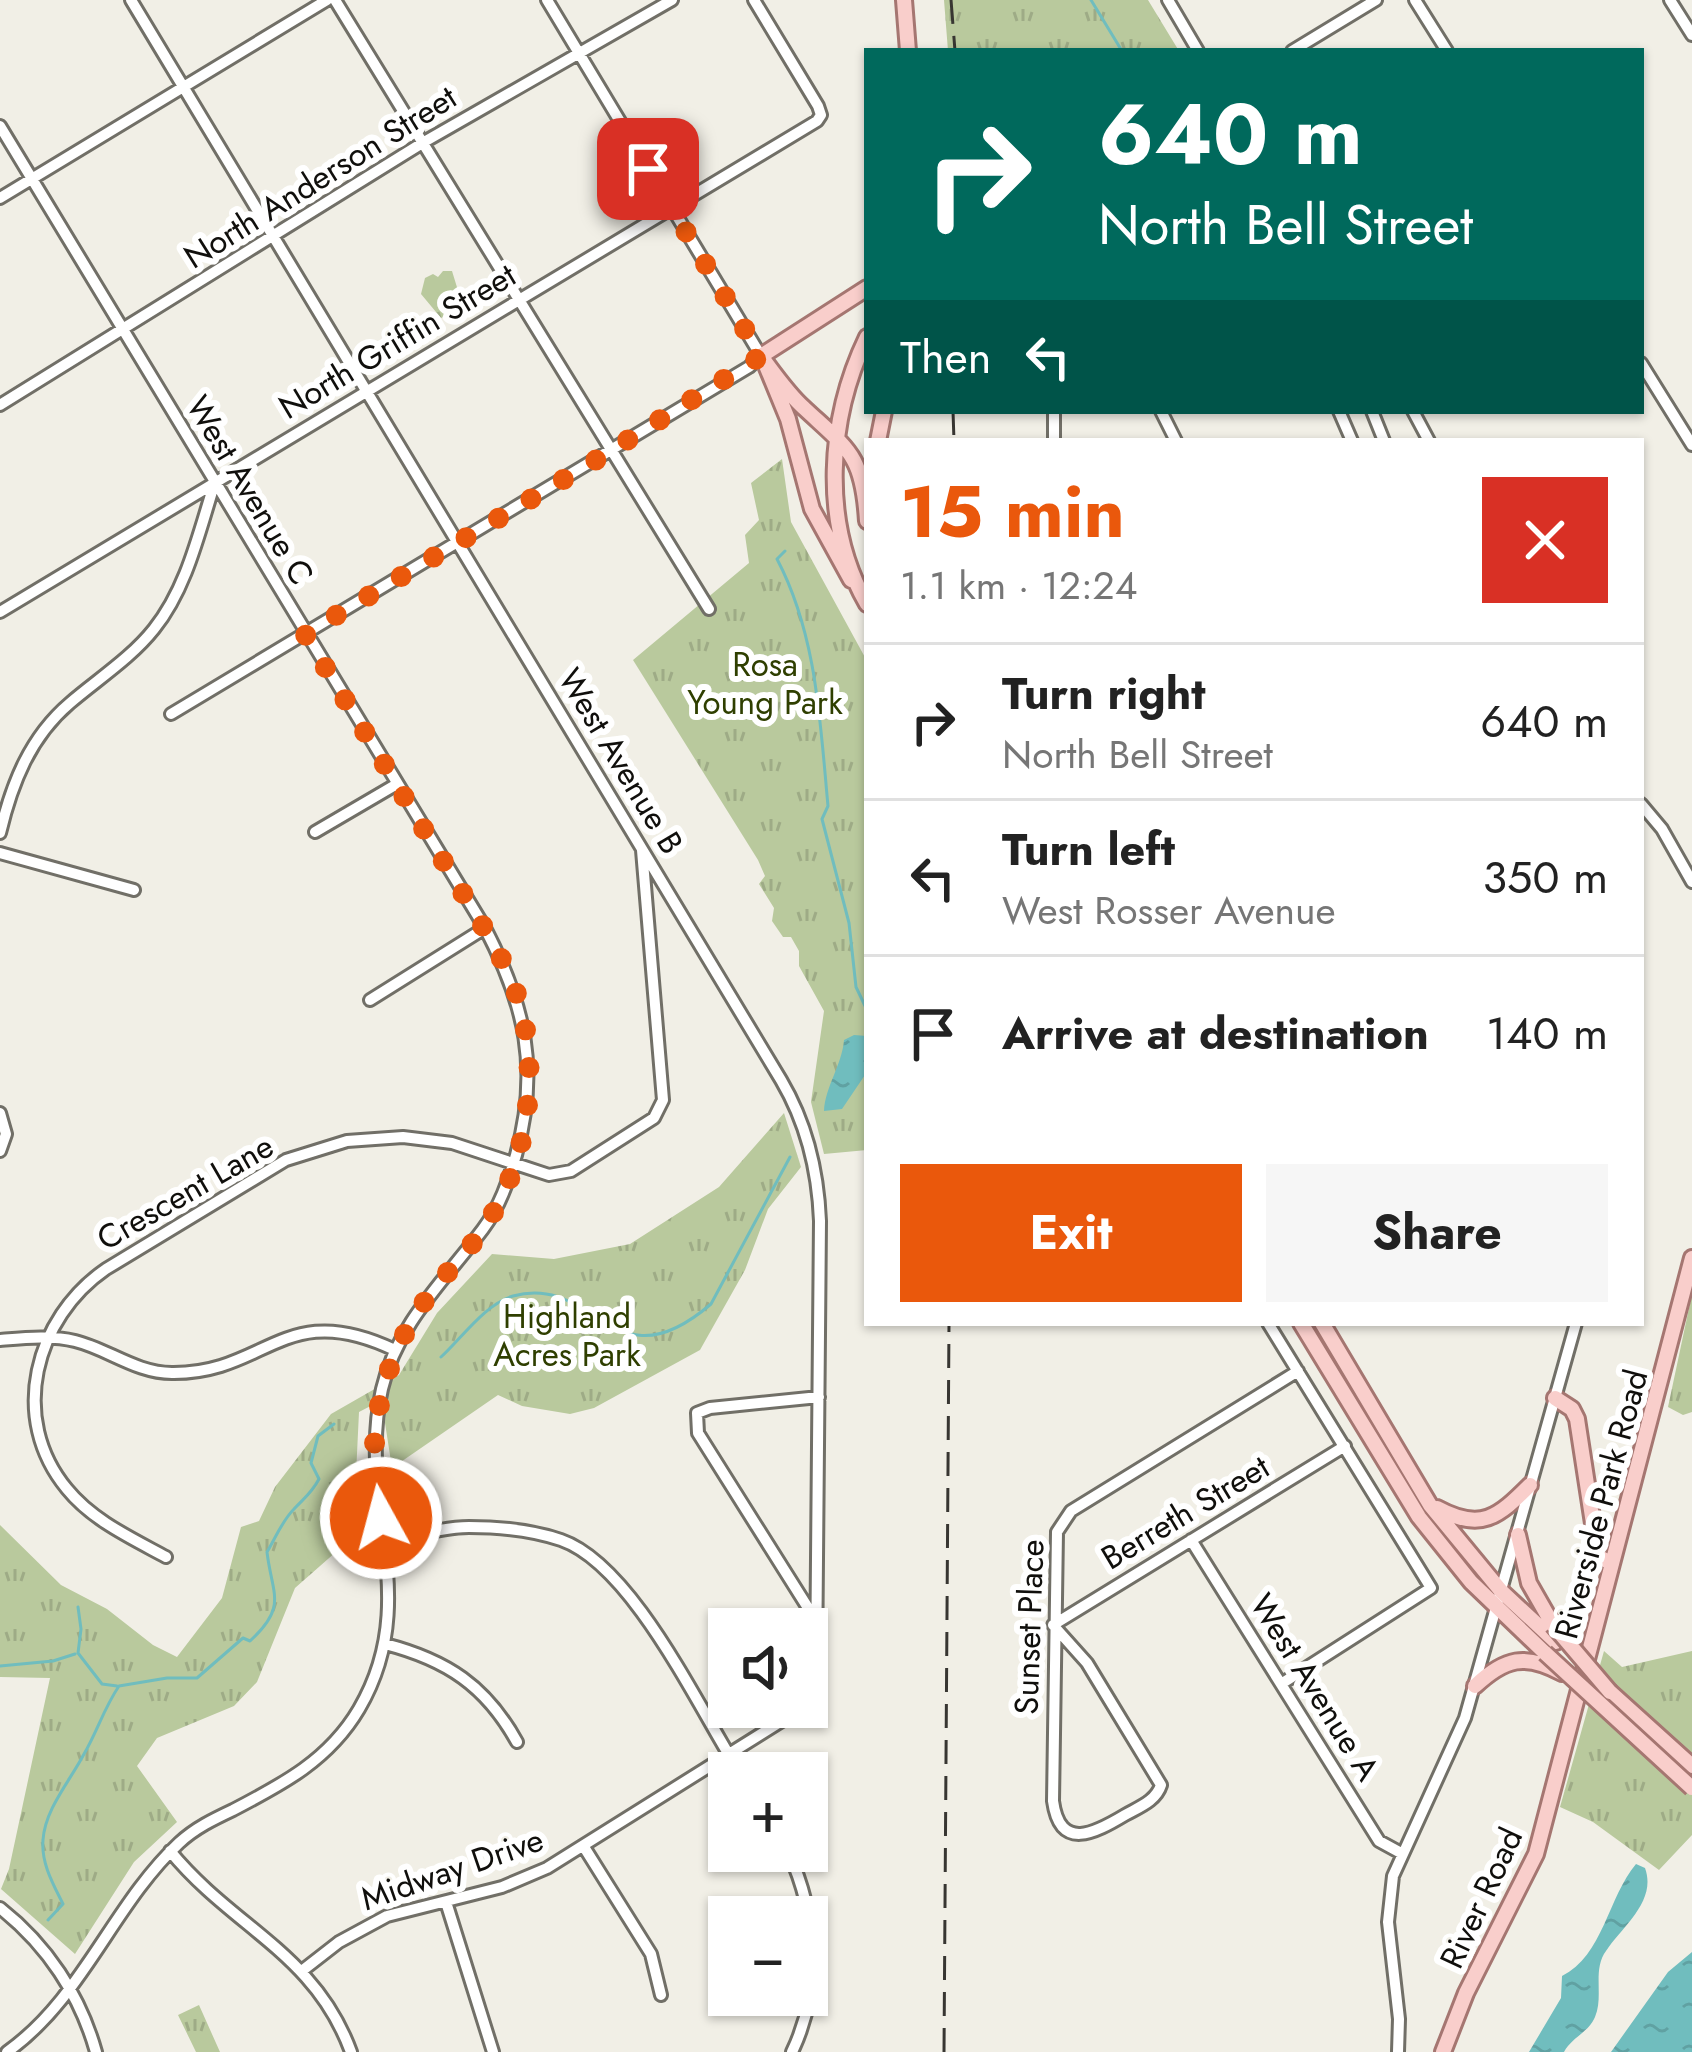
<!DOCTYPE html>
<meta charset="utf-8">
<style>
:root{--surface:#fff;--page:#f6f6f6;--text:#222;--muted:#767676;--line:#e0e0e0;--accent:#ea580c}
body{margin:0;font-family:Jost,sans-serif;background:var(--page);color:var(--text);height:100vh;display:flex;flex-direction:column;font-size:45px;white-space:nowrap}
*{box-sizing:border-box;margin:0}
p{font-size:39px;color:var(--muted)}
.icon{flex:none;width:66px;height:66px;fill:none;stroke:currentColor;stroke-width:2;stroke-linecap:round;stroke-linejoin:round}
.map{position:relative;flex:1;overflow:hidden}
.panel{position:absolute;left:864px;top:438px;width:780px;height:888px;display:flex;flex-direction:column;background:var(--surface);border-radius:0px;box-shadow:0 3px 9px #0004}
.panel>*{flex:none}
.hud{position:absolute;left:864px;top:48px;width:780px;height:366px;border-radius:0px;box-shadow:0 3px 9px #0004;background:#00695c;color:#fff;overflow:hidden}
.fabs{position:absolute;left:708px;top:1608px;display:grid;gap:24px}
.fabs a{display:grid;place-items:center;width:120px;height:120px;border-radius:0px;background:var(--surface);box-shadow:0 3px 9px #0004;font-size:60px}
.pin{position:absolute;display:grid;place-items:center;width:102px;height:102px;color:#fff;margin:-51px;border-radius:24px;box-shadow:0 6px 18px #0006}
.me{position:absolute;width:132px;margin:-66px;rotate:353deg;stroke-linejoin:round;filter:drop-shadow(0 0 9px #0008)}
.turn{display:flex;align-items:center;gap:42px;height:252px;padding:0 36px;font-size:54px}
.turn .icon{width:156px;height:156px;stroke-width:2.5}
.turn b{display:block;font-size:84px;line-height:102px}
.then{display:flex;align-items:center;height:114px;padding:0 36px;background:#0003;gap:24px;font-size:45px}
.round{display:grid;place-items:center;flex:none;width:126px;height:126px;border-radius:0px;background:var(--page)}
.overview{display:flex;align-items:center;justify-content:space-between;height:204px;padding:0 36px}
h1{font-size:72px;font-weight:700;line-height:90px;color:var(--accent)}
.primary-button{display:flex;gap:24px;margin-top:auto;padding:24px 36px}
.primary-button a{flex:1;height:138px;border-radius:0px;background:var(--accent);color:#fff;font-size:48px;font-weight:700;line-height:138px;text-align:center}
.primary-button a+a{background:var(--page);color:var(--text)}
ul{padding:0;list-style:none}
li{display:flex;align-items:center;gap:36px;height:156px;padding:0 36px;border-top:3px solid var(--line)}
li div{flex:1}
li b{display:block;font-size:45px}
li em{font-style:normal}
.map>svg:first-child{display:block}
.park{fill:url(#park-tufts)}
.water{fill:url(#water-ripples)}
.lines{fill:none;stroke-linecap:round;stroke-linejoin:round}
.stream{stroke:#70bdbe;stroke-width:3}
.minor-casing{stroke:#716f67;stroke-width:16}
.major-casing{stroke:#a57671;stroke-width:20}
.minor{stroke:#fff;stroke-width:10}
.major{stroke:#f9cecb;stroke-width:14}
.rail{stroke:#383632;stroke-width:3;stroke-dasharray:24 12;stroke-linecap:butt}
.major-bridge-casing{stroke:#a57671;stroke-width:20;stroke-linecap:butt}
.major-bridge{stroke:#f9cecb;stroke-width:14}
.route{stroke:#ea580c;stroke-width:21;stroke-dasharray:0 37.8}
.labels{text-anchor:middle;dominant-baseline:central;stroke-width:12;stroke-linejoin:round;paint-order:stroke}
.street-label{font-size:33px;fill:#100f0c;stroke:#fff}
.park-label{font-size:33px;fill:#2f3f00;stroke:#fff}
</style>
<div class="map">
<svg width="1692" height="2052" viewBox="0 0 1692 2052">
<defs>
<pattern id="park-tufts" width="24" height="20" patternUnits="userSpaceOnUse" patternTransform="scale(3)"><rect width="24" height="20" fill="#b9c99d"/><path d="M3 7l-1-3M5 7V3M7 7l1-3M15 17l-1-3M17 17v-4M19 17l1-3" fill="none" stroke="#9eab86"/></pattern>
<pattern id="water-ripples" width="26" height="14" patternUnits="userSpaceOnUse" patternTransform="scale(3)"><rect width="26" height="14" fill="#70bdbe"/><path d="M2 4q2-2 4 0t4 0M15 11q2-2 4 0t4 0" fill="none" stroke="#60a1a2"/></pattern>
</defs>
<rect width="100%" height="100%" fill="#f1efe6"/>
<!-- park -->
<path class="park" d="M944 0H1148L1179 51H948Z
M443 271H452L460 297 452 313 441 318 421 294 425 278 433 274 438 277Z
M782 459 791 522 867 661V1150L824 1154 811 1102 824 1011 799 966V951L791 937H783L772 921 774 908 759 884 765 876 758 860 633 660 749 563 745 535 759 520 751 483Z
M784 1113 801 1167 768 1209 745 1270 700 1350 594 1408 570 1414 522 1406 498 1395 392 1468 385 1423 386 1398 359 1412 353 1537 295 1588 257 1682 234 1706 157 1738 137 1766 177 1822 134 1862 75 1954 1 1889 9 1869 50 1678 0 1677V1525L61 1585 107 1609 153 1645 177 1657 222 1598 241 1527 259 1521 275 1487 331 1414 399 1375 437 1313 492 1254 554 1259 630 1244 719 1187Z
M1692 1294V1412L1683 1415 1668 1407Z
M1604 1651 1622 1667 1692 1651V1835L1659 1870 1593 1822 1560 1807Z
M199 2005 220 2052H196L178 2015Z"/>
<!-- water -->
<path class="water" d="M854 1035 867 1036V1072L842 1109 824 1111C825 1087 842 1065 844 1040Z
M1636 1864 1645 1868C1657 1901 1623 1926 1606 1951 1592 1970 1604 1996 1595 2017 1589 2032 1572 2037 1564 2052H1529L1561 1998 1562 1976C1603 1956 1608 1897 1636 1864Z
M1692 1952V2052H1611L1668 1972Z"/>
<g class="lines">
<!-- stream -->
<path class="stream" d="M1091 0 1122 51
M785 551 777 559C817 635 820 722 828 806L822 819 849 923 856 987 867 1010
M441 1357C461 1339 485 1304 513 1296 596 1273 612 1389 711 1304L790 1157
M78 1607 81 1629 78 1653 102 1684 117 1686
M0 1666 53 1661 75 1654
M48 1920 63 1904C53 1884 41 1863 43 1840 45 1809 70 1781 84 1754 97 1732 104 1708 119 1686L167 1678H197L243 1638 250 1641C288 1606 272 1595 267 1552 276 1537 282 1521 294 1509 304 1498 311 1494 319 1479L311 1463 318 1436 334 1424"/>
<!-- minor casing -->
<g class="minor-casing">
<path id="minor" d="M131 0 781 1080C807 1124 818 1170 820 1221L816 1671 815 1694 807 1703
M335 0 709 609
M1168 0 1198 51
M1415 0 1447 51
M1670 0 1692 35
M1292 51 1376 0
M0 126 485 928C525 1005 540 1069 516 1155 508 1182 500 1206 483 1229 444 1281 397 1324 382 1389 356 1504 424 1598 359 1709 329 1760 283 1784 233 1810 214 1819 195 1828 179 1843 112 1906 83 1998 7 2052
M0 198 327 0
M1641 363 1692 445
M0 405 424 142 672 0
M1054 411V441
M1161 411 1176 441
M1339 411 1352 441
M1372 411 1384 441
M1413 411 1429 441
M0 612 817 121 821 115 818 106 754 0
M171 714 749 367 761 356 547 0
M1641 804 1662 829 1692 882
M315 832 397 784
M0 833C12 783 30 737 70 703 98 679 131 658 154 629 187 588 199 532 215 482
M0 853 134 890
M370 1000 485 928
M0 1113 6 1134 0 1151
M1268 1323 1431 1588 1281 1684
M0 1340C24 1338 52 1335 75 1341 108 1349 136 1373 172 1373 267 1374 284 1297 395 1350
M1298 1371 1071 1511 1057 1532 1053 1801C1060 1852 1095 1833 1125 1815 1139 1807 1156 1801 1161 1785L1087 1663 1053 1625 1345 1446
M1191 1540 1379 1841 1401 1853
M386 1542C412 1537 442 1527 469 1527 499 1527 532 1530 561 1540 633 1565 699 1709 740 1773
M166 1557C131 1538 92 1520 67 1489 8 1418 35 1318 106 1269L286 1160 347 1141 403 1137 452 1143 549 1175 571 1171 654 1118 663 1100 642 850
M815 1619 698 1433 697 1413 710 1408 819 1397
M385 1644C447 1660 486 1686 517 1742
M584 1847 651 1954 661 1995
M170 1851C233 1928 315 1953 351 2052
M788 1851C817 1915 823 1987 792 2052
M446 1902 493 2052
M0 1908C47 1945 80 1995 96 2052
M303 1970 339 1942 387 1916 502 1887 547 1868 804 1707
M1398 2052 1399 2019 1388 1922 1393 1876 1465 1718 1576 1323"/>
</g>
<!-- major casing -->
<g class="major-casing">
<path id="major" d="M904 0 908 51
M867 288 761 356C773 372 788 394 804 408 849 450 863 455 867 521
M867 337C828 418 820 523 867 604
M765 363 788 419 812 509 851 580
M878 441 884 411
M1301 1323 1419 1517 1471 1582 1545 1653
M1322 1323 1430 1505 1501 1591 1556 1642
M1555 1398 1572 1409 1577 1419 1598 1556 1612 1564
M1437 1508C1481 1532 1498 1517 1530 1485
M1518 1535 1529 1583 1553 1625
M1475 1686C1505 1658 1525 1653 1562 1673
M1610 1692 1692 1766
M1443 2052 1466 1993 1536 1854 1692 1258"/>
</g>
<!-- minor -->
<use href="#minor" class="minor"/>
<!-- major -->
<use href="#major" class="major"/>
<!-- rail -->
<path class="rail" d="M951 0 955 51
M953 411 954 441
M944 2052 949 1323"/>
<!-- major-bridge casing -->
<g class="major-bridge-casing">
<path id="major-bridge" d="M1553 1625 1610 1692
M1545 1653 1692 1788"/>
</g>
<!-- major-bridge -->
<use href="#major-bridge" class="major-bridge"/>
</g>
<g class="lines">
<!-- route -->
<path class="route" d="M381 1518C363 1439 381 1359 430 1294 448 1270 471 1249 487 1223 532 1155 543 1052 510 977 503 960 493 944 484 928L305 634 596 460 761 356 648 169"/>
</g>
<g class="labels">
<!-- street labels -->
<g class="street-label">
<text transform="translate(320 177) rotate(-32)">North Anderson Street</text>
<text transform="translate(397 341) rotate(-31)">North Griffin Street</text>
<text transform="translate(250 490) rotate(59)">West Avenue C</text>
<text transform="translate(621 761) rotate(59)">West Avenue B</text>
<text transform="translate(185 1192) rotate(-30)">Crescent Lane</text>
<text transform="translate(1601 1504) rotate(-75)">Riverside Park Road</text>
<text transform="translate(1185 1512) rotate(-31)">Berreth Street</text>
<text transform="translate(1029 1627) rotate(-88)">Sunset Place</text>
<text transform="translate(1315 1687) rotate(58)">West Avenue A</text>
<text transform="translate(452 1869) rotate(-19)">Midway Drive</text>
<text transform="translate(1481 1898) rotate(-65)">River Road</text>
</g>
<!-- park labels -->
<g class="park-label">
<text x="765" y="664">Rosa<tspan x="765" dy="38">Young Park</tspan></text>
<text x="567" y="1316">Highland<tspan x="567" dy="38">Acres Park</tspan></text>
</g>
</g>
</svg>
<div class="fabs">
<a><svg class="icon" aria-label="sound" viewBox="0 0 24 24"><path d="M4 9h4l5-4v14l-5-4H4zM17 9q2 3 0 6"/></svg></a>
<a>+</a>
<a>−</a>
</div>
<div class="pin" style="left:648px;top:169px;background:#d93025"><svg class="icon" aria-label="arrive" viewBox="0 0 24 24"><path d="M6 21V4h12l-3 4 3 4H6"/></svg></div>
<svg class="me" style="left:381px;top:1518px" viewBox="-20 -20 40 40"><circle r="17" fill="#ea580c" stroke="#fff" stroke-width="3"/><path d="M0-11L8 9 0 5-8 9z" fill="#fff"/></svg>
<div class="hud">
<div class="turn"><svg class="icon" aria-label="right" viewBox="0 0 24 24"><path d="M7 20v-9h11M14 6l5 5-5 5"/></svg><div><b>640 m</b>North Bell Street</div></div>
<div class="then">Then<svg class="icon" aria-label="left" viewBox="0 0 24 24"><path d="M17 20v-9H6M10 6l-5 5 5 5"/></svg></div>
</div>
<section class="panel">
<div class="overview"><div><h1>15 min</h1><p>1.1 km · 12:24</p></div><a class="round" style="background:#d93025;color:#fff"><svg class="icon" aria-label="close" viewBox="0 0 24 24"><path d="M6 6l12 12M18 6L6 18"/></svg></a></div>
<ul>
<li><svg class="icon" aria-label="right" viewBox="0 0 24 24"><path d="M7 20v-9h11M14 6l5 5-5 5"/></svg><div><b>Turn right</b><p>North Bell Street</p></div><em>640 m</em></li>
<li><svg class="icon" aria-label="left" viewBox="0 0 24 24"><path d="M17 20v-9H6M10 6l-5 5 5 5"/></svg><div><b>Turn left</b><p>West Rosser Avenue</p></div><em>350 m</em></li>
<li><svg class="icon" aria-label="arrive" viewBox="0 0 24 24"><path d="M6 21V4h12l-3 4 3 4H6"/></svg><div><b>Arrive at destination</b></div><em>140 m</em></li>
</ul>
<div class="primary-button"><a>Exit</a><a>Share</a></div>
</section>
</div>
